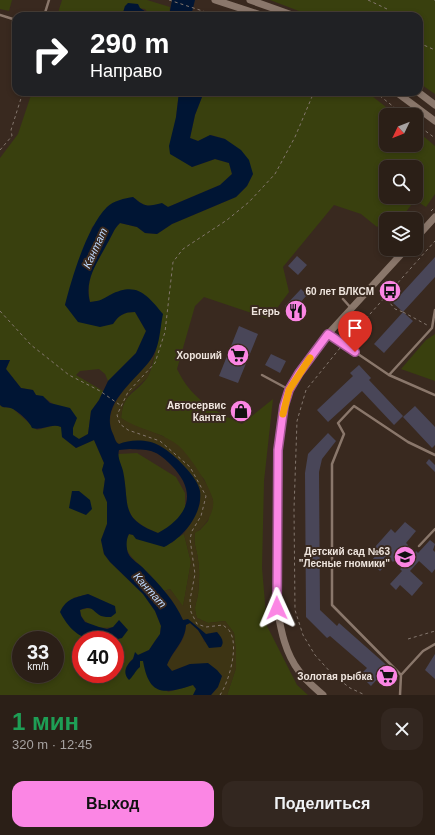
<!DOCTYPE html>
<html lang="ru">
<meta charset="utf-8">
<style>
:root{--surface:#2b1f17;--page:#332720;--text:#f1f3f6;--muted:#a6a2a1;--line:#473d36;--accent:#fb86e4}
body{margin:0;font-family:Arial,sans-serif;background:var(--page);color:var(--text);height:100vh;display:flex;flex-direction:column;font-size:15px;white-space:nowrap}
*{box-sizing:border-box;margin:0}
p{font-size:13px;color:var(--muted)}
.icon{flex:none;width:22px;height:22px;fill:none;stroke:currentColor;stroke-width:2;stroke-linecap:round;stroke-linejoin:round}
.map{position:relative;height:695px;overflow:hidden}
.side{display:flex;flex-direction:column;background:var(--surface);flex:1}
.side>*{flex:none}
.banner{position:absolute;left:12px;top:12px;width:411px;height:84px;border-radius:12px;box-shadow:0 2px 6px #0003,0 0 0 1px var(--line);background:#202124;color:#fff;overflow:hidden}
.needle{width:26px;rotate:227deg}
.tools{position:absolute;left:379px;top:108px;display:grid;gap:8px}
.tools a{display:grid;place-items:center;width:44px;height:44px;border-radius:8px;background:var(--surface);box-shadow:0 2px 6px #0003,0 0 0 1px var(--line);font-size:20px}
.speed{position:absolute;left:12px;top:631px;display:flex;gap:8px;font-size:20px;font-weight:700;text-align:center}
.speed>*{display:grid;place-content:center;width:52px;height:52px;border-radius:50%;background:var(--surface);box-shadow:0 2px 6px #0003,0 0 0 1px var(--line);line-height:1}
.speed small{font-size:10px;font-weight:400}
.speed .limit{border:6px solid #d22;background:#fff;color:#111}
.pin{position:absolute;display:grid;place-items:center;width:34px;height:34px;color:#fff;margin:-41px -17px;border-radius:50% 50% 50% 0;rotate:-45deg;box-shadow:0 0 4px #0007}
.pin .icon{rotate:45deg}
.me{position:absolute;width:44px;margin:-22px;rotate:359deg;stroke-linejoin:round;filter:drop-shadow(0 0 3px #0008)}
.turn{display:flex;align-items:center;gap:14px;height:84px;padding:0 12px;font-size:18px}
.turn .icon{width:52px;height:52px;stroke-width:2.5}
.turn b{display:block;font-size:28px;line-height:34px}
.round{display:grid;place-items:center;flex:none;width:42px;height:42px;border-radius:12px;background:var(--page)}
.head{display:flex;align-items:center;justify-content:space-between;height:68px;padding:0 12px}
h1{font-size:24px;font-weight:700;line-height:30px;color:#1e9e55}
.cta{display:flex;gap:8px;margin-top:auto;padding:8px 12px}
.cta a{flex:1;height:46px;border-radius:12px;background:var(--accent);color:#111;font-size:16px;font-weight:700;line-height:46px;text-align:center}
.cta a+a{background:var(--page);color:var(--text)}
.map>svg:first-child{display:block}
.green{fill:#39400e;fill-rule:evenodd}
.sand{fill:#3d3414}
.water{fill:#001534;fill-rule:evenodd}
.building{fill:#494658}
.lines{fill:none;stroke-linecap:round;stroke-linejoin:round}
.path{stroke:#84776e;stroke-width:1;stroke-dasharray:3 3;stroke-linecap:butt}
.lane{stroke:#8a776b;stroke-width:2.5}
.secondary{stroke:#8a776b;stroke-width:7}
.route-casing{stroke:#a35794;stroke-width:10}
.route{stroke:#fb86e4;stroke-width:7}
.slow{stroke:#f59e0b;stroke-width:7}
.labels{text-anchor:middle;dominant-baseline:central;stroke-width:4;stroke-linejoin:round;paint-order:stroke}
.poi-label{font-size:10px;font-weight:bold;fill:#efe5de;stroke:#39291f;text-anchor:end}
.water-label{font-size:11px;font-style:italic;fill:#bed9fe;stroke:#39291f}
</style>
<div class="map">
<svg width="435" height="695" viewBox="0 0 435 695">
<rect width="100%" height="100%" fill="#39291f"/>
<!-- green -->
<path class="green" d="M0 0H12L9 11 0 9Z
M62 0H147L170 7 169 16H151L145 9 125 6 122 16H57Z
M270 0H435V94L419 83V16H312Z
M32 92H179L176 117 192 167 215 159 229 163 232 174 220 185 168 207 162 204C147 207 145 207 133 197L92 227 65 305 113 324C119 315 124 312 135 312L146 331 136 353 108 381 105 374 99 369 80 371 76 375 103 391 99 400 91 411 88 434 79 439 73 436C73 419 51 398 36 395L33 390 21 388 6 369 10 360H0V158L18 134Z
M202 92H367L396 115H386V145H416V130L435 146V194L426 207 415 200 402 217H395L390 214 377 227 361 214 334 205 283 267 289 292 269 319 204 297 195 306 177 369C192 400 213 410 242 424L273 399 264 481 262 568 267 626 297 685 308 695H227L236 668V652L234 633 225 621 208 623 197 618C193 606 196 606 198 594 199 584 200 570 198 560 197 548 193 546 195 532L200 530 208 521 213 500 204 479 163 436 131 425 121 418C124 391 134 396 147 378 154 368 161 327 162 314L110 295 102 301 90 302C85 277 96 265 107 244 112 236 113 230 120 223L137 227 145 233 157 234 172 224 236 197 247 186 253 174 225 139 211 135 198 141 190 138 195 115 202 97ZM386 167H416V197H386Z
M435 334V381L401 369 426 340Z
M0 405 2 407 12 408 37 430 56 425 62 427V437L76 448 94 440 104 463 102 470 105 479 103 493 107 502V524L101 540 104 554 110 562 143 594 155 611 161 626 160 634 149 650 134 657 129 663 134 672 140 660 143 661 168 692 193 685 196 689 193 695H0ZM88 594 99 599 101 615C94 608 90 607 80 610 81 625 100 630 113 627L122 638 113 640H115V674H81V640H89L84 638 73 598ZM21 640H55V674H21Z
M137 453 176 477 185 493V509L173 525 158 533C119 517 130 506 123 472 121 465 118 460 118 454Z
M129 534 172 543 175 539 184 534 191 562 183 607 170 589 164 591C158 584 152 576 145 570 136 560 119 551 129 534Z"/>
<!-- sand -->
<path class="sand" d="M154 355 148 377 129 394 123 405 121 418C139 430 162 432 179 446 189 455 210 486 213 500 215 512 205 527 195 533 193 546 197 548 198 560 200 570 199 584 198 594 196 606 193 606 197 618L208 623 225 621 234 633 236 652V668L227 695H211L218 687 190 664 172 671 167 665C173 651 186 642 186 625L190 623C197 629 203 634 204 642L217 632 206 634 192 622 183 620 173 602 164 591 170 589 183 606 191 562 184 534 200 504V490L160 445 119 444C115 442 115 438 113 434 99 405 140 376 154 355Z"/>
<!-- water -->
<path class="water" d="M172 0H195L191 16H169Z
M128 3 138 4 140 8 151 15 147 16 140 11 137 16H122L125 6Z
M179 92H202V97L195 115 190 138 198 141 210 135 225 139 241 150 249 160 253 174 247 186 236 197 172 224 157 234 145 233 137 227 120 223C113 230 112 236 107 244 97 263 84 280 90 302 101 301 102 299 110 295 137 281 147 295 163 314 160 328 160 344 153 356 140 378 98 403 113 434 115 438 115 442 119 444 130 439 149 439 160 446 173 453 198 477 200 491 203 514 183 538 164 547L136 539 133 535 129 534C126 539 126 547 128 553 131 560 140 564 145 570 159 584 175 601 183 620L188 619 206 634 217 632C221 637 225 641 221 647L209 648 198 630 190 623 186 625C185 642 173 650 167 665L172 671 190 664 208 663 217 670 222 676 218 687 211 695H193L196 689 193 685C162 695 149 695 143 661H140V667C135 671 133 677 129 680 122 673 126 665 133 659L135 652 138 655 149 650 155 641 160 634 161 626 155 611 143 594 110 562 104 554 101 540 107 524V502L103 493 105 479 102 470 104 463 94 440 76 448 62 437 61 427C51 423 42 431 32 428 29 421 20 413 13 409 8 406 4 409 0 405V360H10L6 369 21 388 33 390 36 395 43 396 50 403 70 408 77 418 73 428V435L79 439 88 434 91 411 99 400 108 381 136 353 146 331 135 312C124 312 119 315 113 324L100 327 78 322 65 305C72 277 87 227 107 207 113 201 125 198 133 197 145 207 147 207 162 203L168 207 220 185 232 174 229 163 215 159 192 167 170 154 169 146 176 117ZM130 449C137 450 145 449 151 451 160 454 165 459 171 465 198 492 189 516 158 533 119 518 130 505 123 471 121 463 117 458 119 450Z
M72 491H79L90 500 92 509 86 515 69 508Z
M88 594 115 606 116 613 111 617C108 617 104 617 101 616 91 611 94 605 80 610L81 616 85 622 99 627 107 629 113 627 119 620 128 630 122 638C92 645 74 639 60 612 67 598 74 598 88 594Z"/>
<!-- building -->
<path class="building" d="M297 256 307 265 298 275 288 266Z
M435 257V277L403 312 413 321 384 353 374 344 403 312 393 303Z
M301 289 307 295 299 304 301 306 299 308 303 312 296 320 285 306Z
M239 326 258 334 238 383 219 376Z
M271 354 286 361 280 373 265 365Z
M359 365 371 378 369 380 403 416 394 425 362 391 328 422 317 410 353 376 350 373Z
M240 401 249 406 242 421 233 417Z
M415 406 435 427V445L432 448 403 417Z
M328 433 336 441 322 459 319 472 320 610 337 626 339 623 391 669 388 672 391 674 385 680 380 676 371 686 360 675 367 668 330 636 327 638 306 617 305 473 308 454Z
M429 459 435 465V472L426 463Z
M405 522 416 531 406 543 408 545 407 547 414 554 416 551 418 553 430 540 435 544 433 550 435 552V569L432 573 419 561 410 571 423 583 412 596 400 585 396 590 390 584 402 571 400 569 403 567 395 560 393 562 391 560 380 571 370 562 380 551 375 547 391 529 395 533Z
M435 654V679L425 670Z"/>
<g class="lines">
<!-- path -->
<path class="path" d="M169 0 218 16
M368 0 387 9 393 16
M434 0H435
M419 43 435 50
M375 92 404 115
M416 124 435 138
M0 150 12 136 11 130 23 92
M431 211 435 207
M379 290 395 309 403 312
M0 311 31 345 45 356 69 375 100 391 120 405
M403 312 427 325
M346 341 435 241
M340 348 306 390 297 421 294 509 295 610 303 635 315 655 333 675 350 688 365 695
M408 639 435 631
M220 695C229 682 239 646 230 632 229 629 225 627 223 625L206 627 197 624 191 612 190 600 195 574 190 539 192 531 201 516 206 496 190 467 160 441 128 430 120 424 117 415 128 392 155 363 165 332 173 262 183 249 227 220 249 202 275 174 295 137 314 92"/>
<!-- lane -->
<path class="lane" d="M0 15 16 20
M44 16 49 0
M380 237 386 235
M343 299 351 308
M330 335 389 375 435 395
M262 375 288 389
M389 375 432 328 435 310
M419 546 435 529
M401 675 423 651 435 644
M400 695 401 675 332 605V464L344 434 338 423 354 406 408 442 435 455"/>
<!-- secondary -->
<path class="secondary" d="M215 0 264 16
M250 0 295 16
M396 92 435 121
M418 92 435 105
M416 238 435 217
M323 695C315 688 305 680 299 671 285 653 281 630 277 608L279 450 283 406 289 390 299 373 328 334 406 249"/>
</g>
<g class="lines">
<!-- route casing -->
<g class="route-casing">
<path id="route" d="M277 608 278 450 284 406 289 390 299 373 328 334 355 352"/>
</g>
<!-- route -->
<use href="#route" class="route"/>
<!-- slow -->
<path class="slow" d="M283 414 289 390 310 358"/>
</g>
<!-- icons -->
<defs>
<g id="bus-disc" transform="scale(1.15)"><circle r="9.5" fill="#fb86e4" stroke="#39291f"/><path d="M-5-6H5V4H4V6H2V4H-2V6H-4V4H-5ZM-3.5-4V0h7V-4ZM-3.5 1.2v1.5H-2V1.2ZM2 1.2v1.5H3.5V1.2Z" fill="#111"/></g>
<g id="restaurant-disc" transform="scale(1.15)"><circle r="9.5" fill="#fb86e4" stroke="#39291f"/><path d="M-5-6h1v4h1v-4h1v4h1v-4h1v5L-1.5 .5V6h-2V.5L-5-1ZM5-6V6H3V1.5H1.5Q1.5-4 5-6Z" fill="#111"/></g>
<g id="supermarket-disc" transform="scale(1.15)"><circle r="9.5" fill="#fb86e4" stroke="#39291f"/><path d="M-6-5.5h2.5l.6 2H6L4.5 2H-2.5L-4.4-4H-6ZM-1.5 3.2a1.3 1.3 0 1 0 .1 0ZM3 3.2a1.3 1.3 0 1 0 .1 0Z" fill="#111"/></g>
<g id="shop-disc" transform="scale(1.15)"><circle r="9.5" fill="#fb86e4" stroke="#39291f"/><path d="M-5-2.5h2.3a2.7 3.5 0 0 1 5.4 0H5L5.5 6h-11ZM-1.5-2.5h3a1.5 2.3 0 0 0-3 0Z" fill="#111"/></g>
<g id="school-disc" transform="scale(1.15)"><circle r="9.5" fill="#fb86e4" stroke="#39291f"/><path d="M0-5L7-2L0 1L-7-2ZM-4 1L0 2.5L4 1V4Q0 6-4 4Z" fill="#111"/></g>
</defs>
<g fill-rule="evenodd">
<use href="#bus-disc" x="390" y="291"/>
<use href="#restaurant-disc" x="296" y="311"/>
<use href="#supermarket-disc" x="238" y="355"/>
<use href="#shop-disc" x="241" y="411"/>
<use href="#school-disc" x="405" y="557"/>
<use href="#supermarket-disc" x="387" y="676"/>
</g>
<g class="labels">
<!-- poi labels -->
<g class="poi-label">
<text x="374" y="291">60 лет ВЛКСМ</text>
<text x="280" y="311">Егерь</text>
<text x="222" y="355">Хороший</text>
<text x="226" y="405">Автосервис<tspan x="226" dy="12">Кантат</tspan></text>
<text x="390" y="551">Детский сад №63<tspan x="390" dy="12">"Лесные гномики"</tspan></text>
<text x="372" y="676">Золотая рыбка</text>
</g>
<!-- water labels -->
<g class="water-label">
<text transform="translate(95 248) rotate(-65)">Кантат</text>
<text transform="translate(150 590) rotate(48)">Кантат</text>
</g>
</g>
</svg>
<div class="tools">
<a><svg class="needle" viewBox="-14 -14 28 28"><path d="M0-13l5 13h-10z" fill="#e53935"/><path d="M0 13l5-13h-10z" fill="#a6a2a1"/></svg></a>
<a><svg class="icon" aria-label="search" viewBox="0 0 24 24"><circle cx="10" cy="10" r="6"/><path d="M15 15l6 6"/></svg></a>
<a><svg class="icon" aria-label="layers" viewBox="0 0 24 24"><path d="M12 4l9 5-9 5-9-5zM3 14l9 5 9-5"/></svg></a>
</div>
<div class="speed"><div>33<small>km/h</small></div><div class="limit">40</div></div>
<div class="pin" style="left:355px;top:352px;background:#d93025"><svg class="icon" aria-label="arrive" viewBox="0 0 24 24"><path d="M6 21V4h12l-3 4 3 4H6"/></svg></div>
<svg class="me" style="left:277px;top:608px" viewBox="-20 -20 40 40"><path d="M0-17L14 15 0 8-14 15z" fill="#fb86e4" stroke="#fff" stroke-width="4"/></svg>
<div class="banner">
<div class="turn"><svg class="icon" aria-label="right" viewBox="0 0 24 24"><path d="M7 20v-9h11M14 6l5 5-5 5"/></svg><div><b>290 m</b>Направо</div></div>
</div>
</div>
<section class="side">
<div class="head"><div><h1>1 мин</h1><p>320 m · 12:45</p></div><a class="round"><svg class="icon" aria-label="close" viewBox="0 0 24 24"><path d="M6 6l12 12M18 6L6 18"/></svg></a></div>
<div class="cta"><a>Выход</a><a>Поделиться</a></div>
</section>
